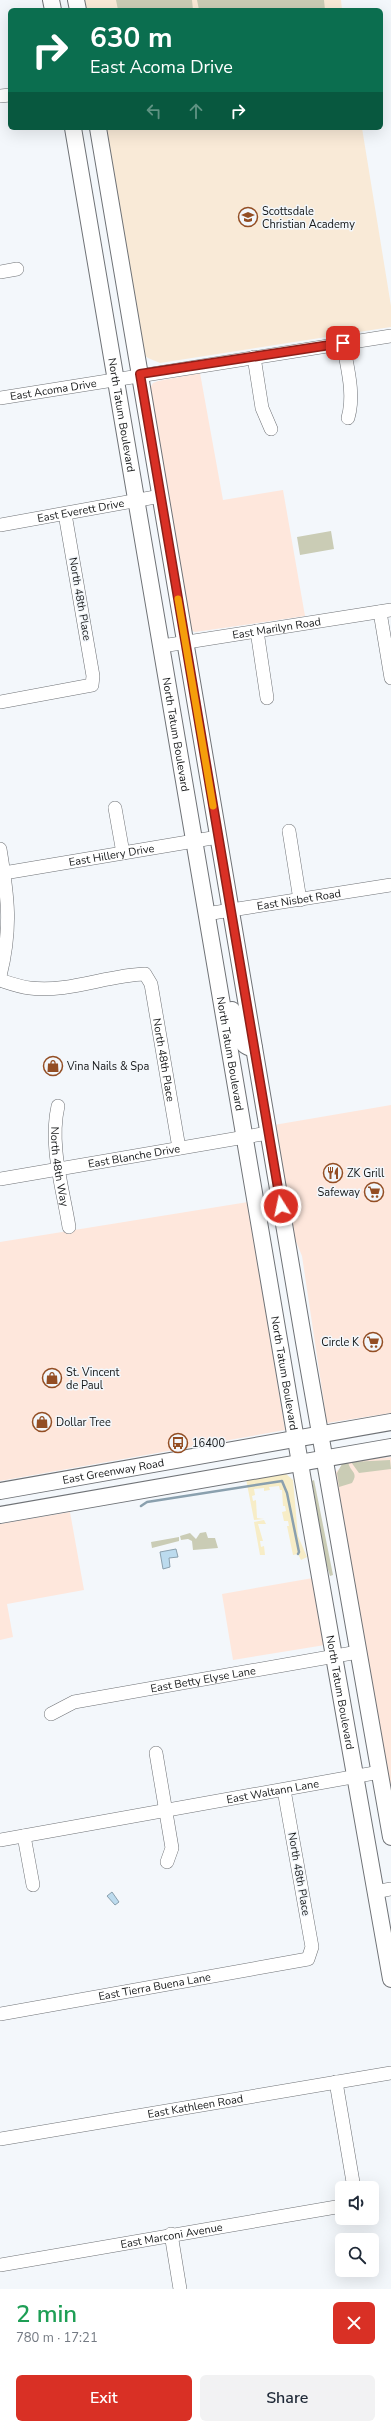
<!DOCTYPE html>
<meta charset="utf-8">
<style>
:root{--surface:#fff;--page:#f2f2f3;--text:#1f2937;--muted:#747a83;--accent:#d93025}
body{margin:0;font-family:"Nunito Sans",sans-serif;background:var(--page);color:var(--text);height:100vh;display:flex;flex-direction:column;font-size:15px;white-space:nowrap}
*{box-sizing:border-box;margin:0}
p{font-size:13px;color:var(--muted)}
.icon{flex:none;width:22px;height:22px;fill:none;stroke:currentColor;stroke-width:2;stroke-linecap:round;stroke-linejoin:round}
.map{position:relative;height:2289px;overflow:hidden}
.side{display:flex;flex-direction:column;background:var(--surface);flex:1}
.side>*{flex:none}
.banner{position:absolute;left:8px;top:8px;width:375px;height:122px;border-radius:6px;box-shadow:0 4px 16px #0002;background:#0b6e4f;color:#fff;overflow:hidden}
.buttons{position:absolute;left:335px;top:2181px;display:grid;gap:8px}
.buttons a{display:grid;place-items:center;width:44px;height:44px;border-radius:6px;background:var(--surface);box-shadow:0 4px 16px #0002;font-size:20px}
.pin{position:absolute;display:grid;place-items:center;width:34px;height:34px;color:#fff;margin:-17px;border-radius:8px;box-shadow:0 2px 6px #0006}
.me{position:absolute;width:44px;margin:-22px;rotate:350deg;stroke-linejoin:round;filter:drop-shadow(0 0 3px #0008)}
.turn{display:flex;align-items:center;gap:14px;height:84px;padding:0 16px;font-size:18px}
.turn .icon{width:52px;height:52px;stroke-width:2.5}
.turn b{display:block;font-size:28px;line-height:34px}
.lanes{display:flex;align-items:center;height:38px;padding:0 16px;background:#0003;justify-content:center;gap:20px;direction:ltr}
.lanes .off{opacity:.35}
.round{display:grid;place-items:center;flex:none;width:42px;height:42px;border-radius:6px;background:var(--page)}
.head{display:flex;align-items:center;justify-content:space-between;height:68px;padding:0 16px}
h1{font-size:24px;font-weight:600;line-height:30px;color:#1e9e55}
.button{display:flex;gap:8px;margin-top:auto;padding:8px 16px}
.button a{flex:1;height:46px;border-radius:6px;background:var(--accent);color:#fff;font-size:16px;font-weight:600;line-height:46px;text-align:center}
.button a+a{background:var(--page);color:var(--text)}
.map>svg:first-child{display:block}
.commercial{fill:#fee7dc}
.education{fill:#f9ead7}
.green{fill:#caccb5}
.sand{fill:#f7edc7}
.water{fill:#bcdbee;stroke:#8aa0ae}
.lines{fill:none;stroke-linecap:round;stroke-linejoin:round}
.stream{stroke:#8aa0ae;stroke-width:2.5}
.minor-casing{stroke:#6f7276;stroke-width:14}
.major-casing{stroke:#6f7276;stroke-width:18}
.minor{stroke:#fff;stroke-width:13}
.major{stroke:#fff;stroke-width:16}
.route-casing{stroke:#8d1f18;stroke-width:10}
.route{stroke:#d93025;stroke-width:7}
.slow{stroke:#f59e0b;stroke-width:7}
.labels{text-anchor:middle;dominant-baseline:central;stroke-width:3;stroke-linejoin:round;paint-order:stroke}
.poi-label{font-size:11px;fill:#161819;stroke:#f3f7fb;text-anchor:start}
.street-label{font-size:11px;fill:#161819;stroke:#f3f7fb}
</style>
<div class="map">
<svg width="391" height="2289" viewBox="0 0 391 2289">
<rect width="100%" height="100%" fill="#f3f7fb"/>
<!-- commercial -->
<path class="commercial" d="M200 373 223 500 283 490 305 616 195 632 190 630 149 390 153 383 158 381Z
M391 1105V1413L327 1423 302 1256 295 1239 274 1125Z
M248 1202 285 1430 0 1481V1242Z
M391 1457V1799L336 1476V1472L345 1462Z
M70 1512 84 1590 7 1604 13 1637 0 1640V1524Z
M313 1578 325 1645 233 1660 222 1594Z"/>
<!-- education -->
<path class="education" d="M82 0H341L342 10H84Z
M104 128H362L391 306V327L160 363 148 358 142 354Z"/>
<!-- green -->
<path class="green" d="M116 0H192L193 10H118Z
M197 0H324L325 10H199Z
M331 531 334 549 300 555 297 537Z
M390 1460 391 1469 359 1473 351 1462Z
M348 1462C350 1472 359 1472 352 1483L339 1487 337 1473 342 1464Z
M314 1480 333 1575 330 1576 325 1560 312 1481Z
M206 1532 208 1538H215L218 1548 193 1550 192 1541 188 1539 181 1540 180 1536 190 1533 196 1539 200 1533Z
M179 1537V1541L152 1548 151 1542Z"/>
<!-- sand -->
<path class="sand" d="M286 1474 293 1480 298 1536 307 1557 301 1560 298 1554 293 1555 287 1526H289L288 1521H284L282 1512 286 1511 285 1506H283L282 1490H280L279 1486 269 1487 270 1490 264 1491V1488L254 1489 255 1495 252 1496 253 1501 256 1500 257 1518 264 1519 254 1520 246 1479Z
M264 1520 266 1524H258L263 1541H260L261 1547 264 1546 265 1555H260L254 1522Z"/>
<!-- water -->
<path class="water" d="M176 1549 178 1557 169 1558 170 1567 163 1569 160 1552Z
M112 1892 119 1902 115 1905 107 1896Z"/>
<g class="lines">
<!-- stream -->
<path class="stream" d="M141 1506 147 1502 282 1481 287 1493 299 1552 298 1554"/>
<!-- minor casing -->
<g class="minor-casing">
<g id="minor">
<path d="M0 96 10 95"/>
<path d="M0 272 17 269"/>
<path d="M343 343C347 367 355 394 348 418"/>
<path d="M254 357 262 408 271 429"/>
<path id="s1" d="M0 398 391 336"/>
<path id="s2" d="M0 525 161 496"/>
<path d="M380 612 391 678"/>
<path d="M257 631 267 698"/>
<path id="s3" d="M162 646 391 610"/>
<path d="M0 702 92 685 93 676 65 514"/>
<path d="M115 808 123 853"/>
<path d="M289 831 300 900"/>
<path d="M0 849C8 897 12 928 0 976"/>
<path id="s4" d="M4 873 218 837"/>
<path id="s5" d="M206 914 391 885"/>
<path id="s6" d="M0 980C9 983 20 987 30 988 69 993 107 975 145 974L151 984 179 1148"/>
<path id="s7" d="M58 1106C49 1145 63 1189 69 1227"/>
<path id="s8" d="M0 1179 268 1133"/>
<path id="s9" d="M51 1714 74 1702 358 1652"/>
<path d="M156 1753 172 1848 167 1862"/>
<path d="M24 1836 33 1885"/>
<path id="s10" d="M0 1840 380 1772"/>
<path d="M375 1892 391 1889"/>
<path id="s11" d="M0 2014 308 1959 312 1947 284 1790"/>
<path d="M336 2082 354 2188"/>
<path id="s12" d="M0 2139 391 2073"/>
<path d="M171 2234 180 2289"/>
<path id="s13" d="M0 2265 342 2206"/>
</g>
</g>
<!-- major casing -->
<g class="major-casing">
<g id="major">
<path d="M51 0 53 10"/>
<path d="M76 0 78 10"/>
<path id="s14" d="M73 128 302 1475 391 1979"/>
<path d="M98 128 304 1342 391 1837"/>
<path d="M232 1010C236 1024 237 1048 254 1048"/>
<path id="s15" d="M0 1491 391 1422"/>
<path d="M0 1515 391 1447"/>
</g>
</g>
<!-- minor -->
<use href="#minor" class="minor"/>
<!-- major -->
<use href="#major" class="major"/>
</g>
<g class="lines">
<!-- route casing -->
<g class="route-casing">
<path id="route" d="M281 1206 140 374 343 343"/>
</g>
<!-- route -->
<use href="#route" class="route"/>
<!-- slow -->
<path class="slow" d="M178 599 213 806"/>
</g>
<!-- icons -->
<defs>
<g id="school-ring" transform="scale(1)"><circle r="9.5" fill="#f3f7fb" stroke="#934e24" stroke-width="1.5"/><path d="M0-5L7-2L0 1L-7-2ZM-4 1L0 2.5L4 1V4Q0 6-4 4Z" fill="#934e24"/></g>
<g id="shop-ring" transform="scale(1)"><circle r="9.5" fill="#f3f7fb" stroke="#934e24" stroke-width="1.5"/><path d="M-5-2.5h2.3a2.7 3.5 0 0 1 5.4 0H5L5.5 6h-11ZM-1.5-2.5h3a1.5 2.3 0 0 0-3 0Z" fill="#934e24"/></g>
<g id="restaurant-ring" transform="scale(1)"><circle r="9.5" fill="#f3f7fb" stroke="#934e24" stroke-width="1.5"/><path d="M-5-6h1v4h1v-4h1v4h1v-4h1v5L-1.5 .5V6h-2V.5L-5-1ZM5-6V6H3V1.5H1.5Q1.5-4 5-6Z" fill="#934e24"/></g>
<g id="supermarket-ring" transform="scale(1)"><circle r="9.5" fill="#f3f7fb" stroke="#934e24" stroke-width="1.5"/><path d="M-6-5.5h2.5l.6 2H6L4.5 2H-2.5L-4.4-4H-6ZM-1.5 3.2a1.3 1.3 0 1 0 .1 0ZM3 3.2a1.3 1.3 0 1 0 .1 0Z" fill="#934e24"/></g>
<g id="bus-ring" transform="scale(1)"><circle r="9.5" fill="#f3f7fb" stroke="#934e24" stroke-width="1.5"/><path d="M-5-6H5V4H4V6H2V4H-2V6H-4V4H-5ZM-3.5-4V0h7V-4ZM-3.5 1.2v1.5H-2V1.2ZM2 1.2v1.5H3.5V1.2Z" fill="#934e24"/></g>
</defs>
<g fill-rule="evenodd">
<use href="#school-ring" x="248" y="217"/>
<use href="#shop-ring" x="53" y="1066"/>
<use href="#restaurant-ring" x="333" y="1173"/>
<use href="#supermarket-ring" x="374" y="1192"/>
<use href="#supermarket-ring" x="373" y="1342"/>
<use href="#shop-ring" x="52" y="1378"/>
<use href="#shop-ring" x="42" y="1422"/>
<use href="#bus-ring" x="178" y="1443"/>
</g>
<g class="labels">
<!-- poi labels -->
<g class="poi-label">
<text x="262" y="211">Scottsdale<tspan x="262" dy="13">Christian Academy</tspan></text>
<text x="67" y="1066">Vina Nails &amp; Spa</text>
<text x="347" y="1173">ZK Grill</text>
<text x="360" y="1192" text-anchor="end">Safeway</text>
<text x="359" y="1342" text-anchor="end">Circle K</text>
<text x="66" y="1372">St. Vincent<tspan x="66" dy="13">de Paul</tspan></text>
<text x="56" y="1422">Dollar Tree</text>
<text x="192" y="1443">16400</text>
</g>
<!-- street labels -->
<g class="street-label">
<text stroke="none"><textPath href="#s1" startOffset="54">East Acoma Drive</textPath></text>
<text stroke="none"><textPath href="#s14" startOffset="291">North Tatum Boulevard</textPath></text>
<text stroke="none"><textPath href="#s2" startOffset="82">East Everett Drive</textPath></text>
<text transform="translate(80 599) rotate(80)">North 48th Place</text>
<text stroke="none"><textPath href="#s3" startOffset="116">East Marilyn Road</textPath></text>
<text stroke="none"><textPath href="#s14" startOffset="615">North Tatum Boulevard</textPath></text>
<text stroke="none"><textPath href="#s4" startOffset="109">East Hillery Drive</textPath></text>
<text stroke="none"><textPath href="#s5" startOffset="94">East Nisbet Road</textPath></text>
<text stroke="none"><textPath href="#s14" startOffset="939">North Tatum Boulevard</textPath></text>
<text stroke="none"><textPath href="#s6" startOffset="236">North 48th Place</textPath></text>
<text stroke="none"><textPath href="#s8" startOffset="136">East Blanche Drive</textPath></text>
<text stroke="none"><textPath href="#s7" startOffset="61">North 48th Way</textPath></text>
<text stroke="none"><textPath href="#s14" startOffset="1263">North Tatum Boulevard</textPath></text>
<text stroke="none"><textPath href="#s15" startOffset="115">East Greenway Road</textPath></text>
<text stroke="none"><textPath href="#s9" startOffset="157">East Betty Elyse Lane</textPath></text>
<text stroke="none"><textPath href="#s14" startOffset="1587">North Tatum Boulevard</textPath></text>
<text stroke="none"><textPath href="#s10" startOffset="277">East Waltann Lane</textPath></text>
<text transform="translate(299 1874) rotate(80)">North 48th Place</text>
<text stroke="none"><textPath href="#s11" startOffset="157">East Tierra Buena Lane</textPath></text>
<text stroke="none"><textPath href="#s12" startOffset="198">East Kathleen Road</textPath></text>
<text stroke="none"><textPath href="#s13" startOffset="174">East Marconi Avenue</textPath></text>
</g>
</g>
</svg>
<div class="buttons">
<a><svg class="icon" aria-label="sound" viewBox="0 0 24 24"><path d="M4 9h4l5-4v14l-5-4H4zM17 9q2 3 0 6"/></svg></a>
<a><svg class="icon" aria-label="search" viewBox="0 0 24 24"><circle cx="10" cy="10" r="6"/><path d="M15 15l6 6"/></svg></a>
</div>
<div class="pin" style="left:343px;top:343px;background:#d93025"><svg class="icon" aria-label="arrive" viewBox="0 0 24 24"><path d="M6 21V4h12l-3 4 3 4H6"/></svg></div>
<svg class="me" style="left:281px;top:1206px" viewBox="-20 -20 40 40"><circle r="17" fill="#d93025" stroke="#fff" stroke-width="3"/><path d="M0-11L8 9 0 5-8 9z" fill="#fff"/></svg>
<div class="banner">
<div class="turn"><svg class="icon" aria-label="right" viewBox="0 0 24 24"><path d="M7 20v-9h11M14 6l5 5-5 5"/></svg><div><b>630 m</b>East Acoma Drive</div></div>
<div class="lanes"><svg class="icon off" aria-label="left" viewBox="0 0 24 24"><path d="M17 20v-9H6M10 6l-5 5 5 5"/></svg><svg class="icon off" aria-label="ahead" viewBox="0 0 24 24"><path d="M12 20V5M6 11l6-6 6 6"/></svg><svg class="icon" aria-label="right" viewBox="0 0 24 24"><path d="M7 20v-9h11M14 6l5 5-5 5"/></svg></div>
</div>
</div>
<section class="side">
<div class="head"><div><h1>2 min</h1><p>780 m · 17:21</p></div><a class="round" style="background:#d93025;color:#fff"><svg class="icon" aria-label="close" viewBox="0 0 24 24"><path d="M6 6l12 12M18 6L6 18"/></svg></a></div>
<div class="button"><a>Exit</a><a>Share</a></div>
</section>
